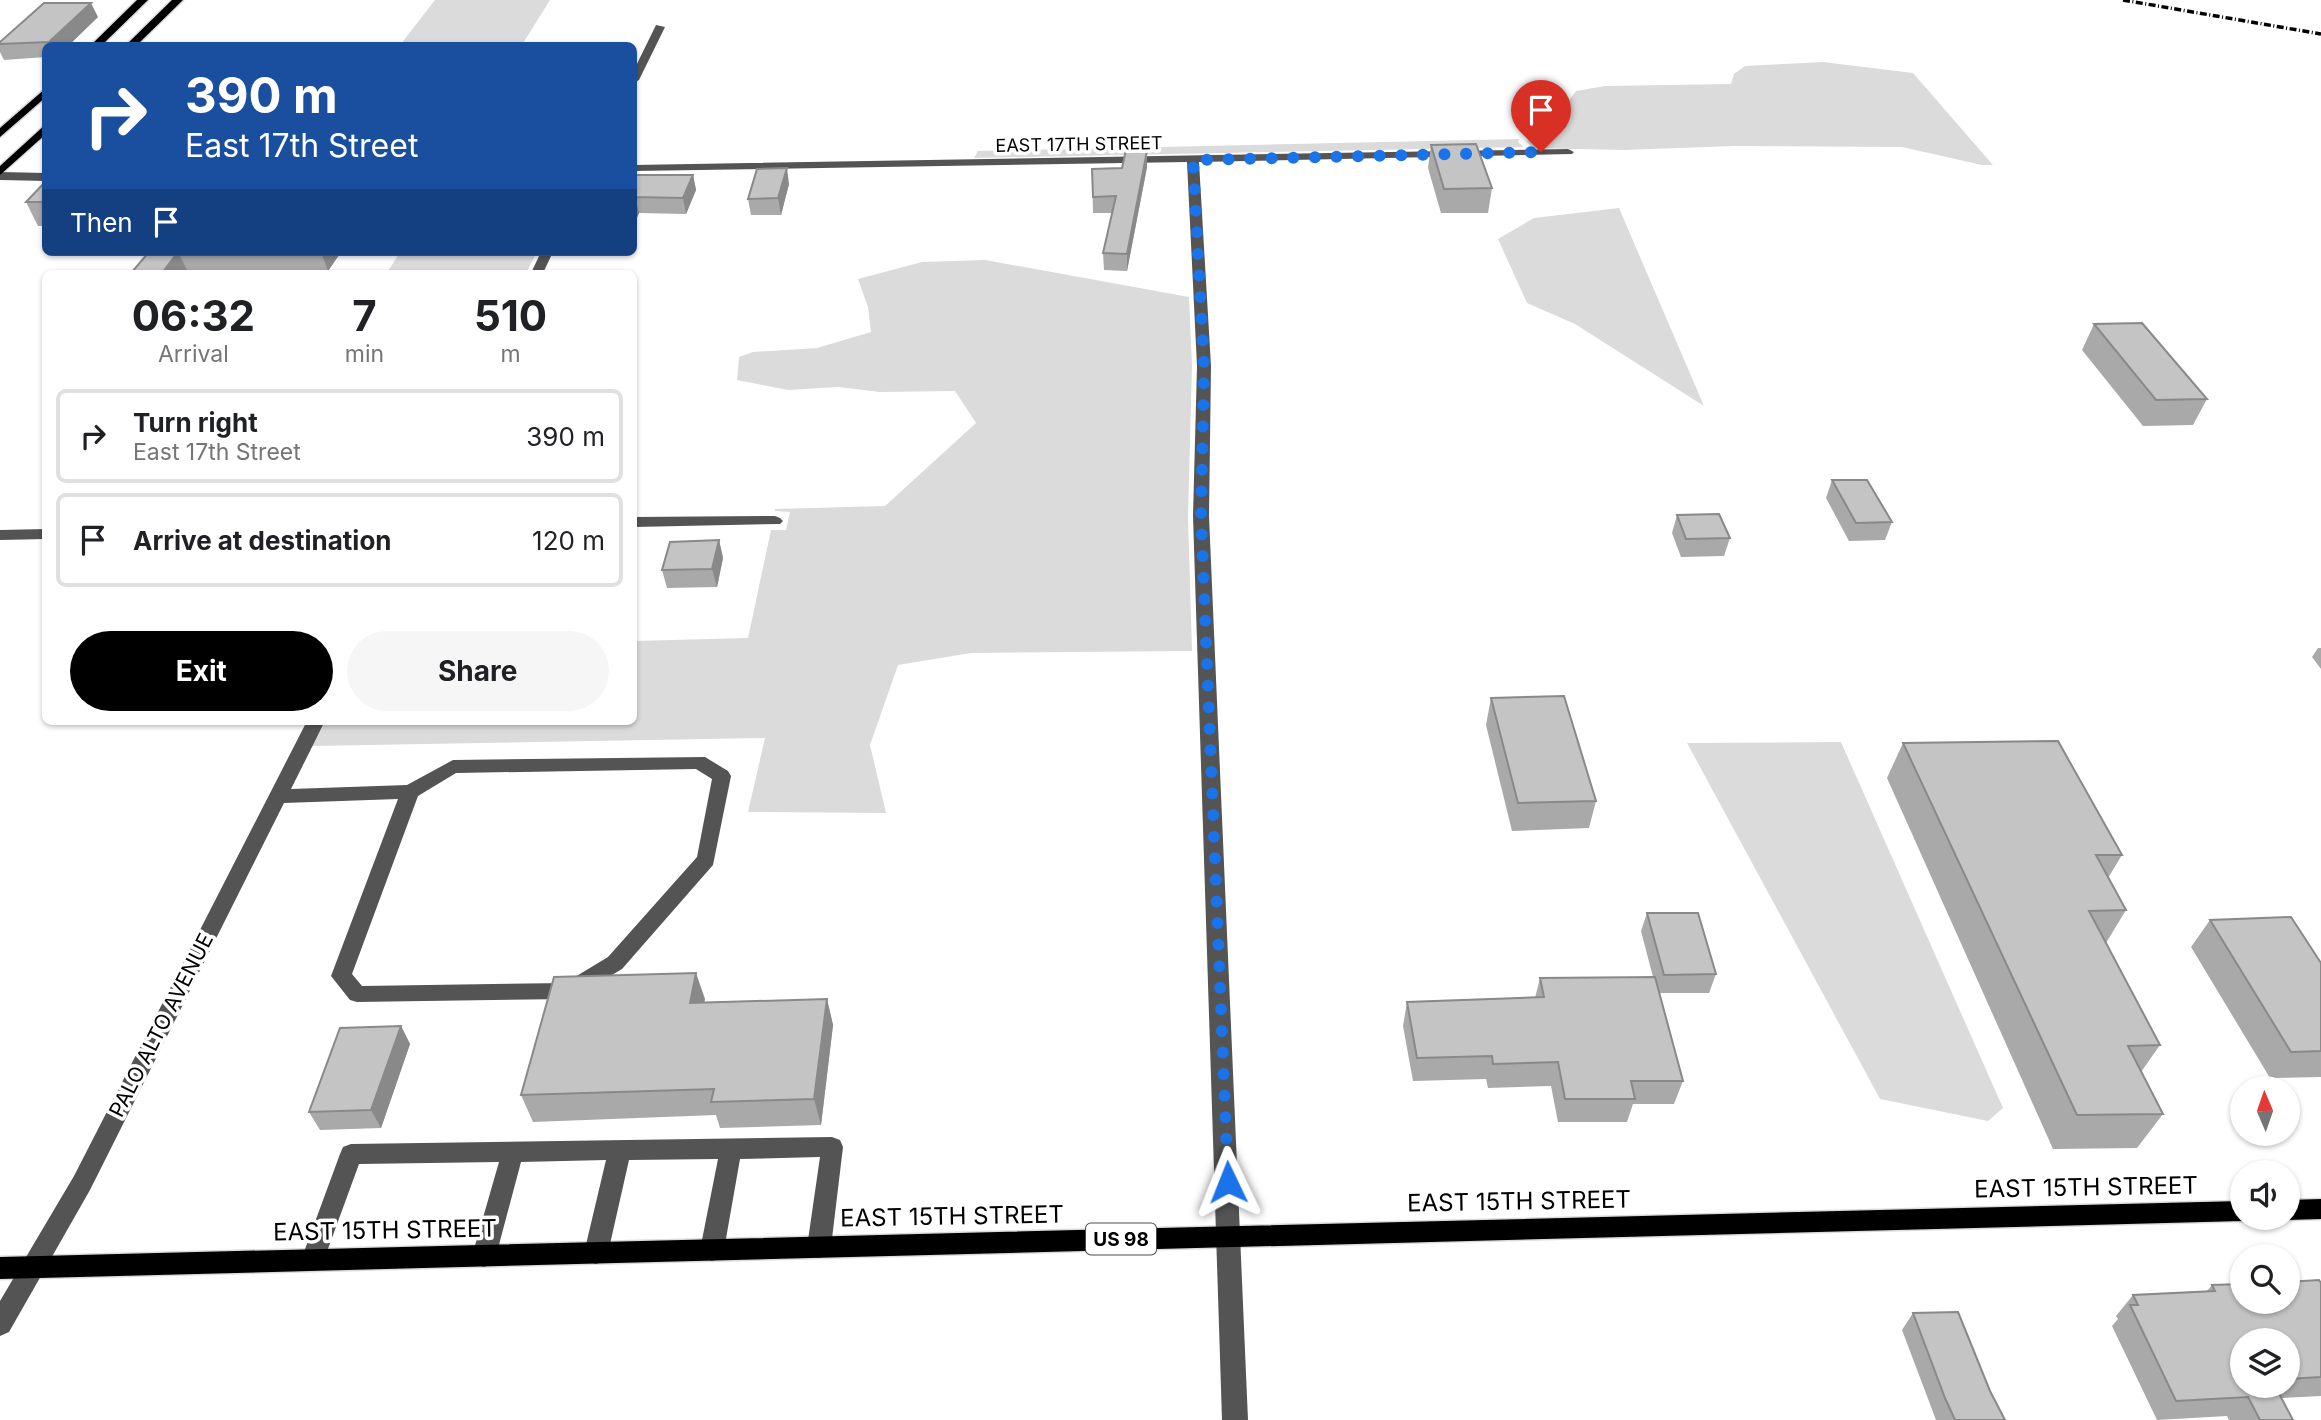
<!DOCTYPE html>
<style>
:root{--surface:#fff;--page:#f6f6f6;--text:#202124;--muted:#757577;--line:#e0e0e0;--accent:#000}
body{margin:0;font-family:Inter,sans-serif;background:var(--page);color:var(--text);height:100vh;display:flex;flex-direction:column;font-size:26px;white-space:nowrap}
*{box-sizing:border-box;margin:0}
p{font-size:23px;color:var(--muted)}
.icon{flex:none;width:38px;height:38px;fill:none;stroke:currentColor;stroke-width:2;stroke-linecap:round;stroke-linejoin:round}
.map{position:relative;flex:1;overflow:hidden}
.side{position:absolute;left:42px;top:270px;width:595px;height:455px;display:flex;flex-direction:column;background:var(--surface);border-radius:10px;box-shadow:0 2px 5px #0004}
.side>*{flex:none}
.banner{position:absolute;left:42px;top:42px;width:595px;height:214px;border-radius:10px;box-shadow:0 2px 5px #0004;background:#1a4fa0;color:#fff;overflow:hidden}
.needle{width:46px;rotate:358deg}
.fabs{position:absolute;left:2230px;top:1076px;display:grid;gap:14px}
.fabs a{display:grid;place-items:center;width:70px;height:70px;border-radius:50%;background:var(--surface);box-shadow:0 2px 5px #0004;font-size:35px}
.pin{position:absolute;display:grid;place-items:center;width:60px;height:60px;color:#fff;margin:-72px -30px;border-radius:50% 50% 50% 0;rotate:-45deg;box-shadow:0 0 7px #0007}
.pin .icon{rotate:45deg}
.me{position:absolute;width:77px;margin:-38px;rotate:358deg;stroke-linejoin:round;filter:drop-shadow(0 0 5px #0008)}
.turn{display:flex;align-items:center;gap:24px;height:147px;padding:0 28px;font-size:32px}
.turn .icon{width:91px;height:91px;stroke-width:2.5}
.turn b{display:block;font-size:49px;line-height:60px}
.then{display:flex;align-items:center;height:66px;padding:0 28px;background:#0003;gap:14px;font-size:26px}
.eta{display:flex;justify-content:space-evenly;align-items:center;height:119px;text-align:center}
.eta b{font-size:42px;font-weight:700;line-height:49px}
.action{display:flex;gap:14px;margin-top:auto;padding:14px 28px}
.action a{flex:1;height:80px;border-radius:42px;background:var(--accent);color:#fff;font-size:28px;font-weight:700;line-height:80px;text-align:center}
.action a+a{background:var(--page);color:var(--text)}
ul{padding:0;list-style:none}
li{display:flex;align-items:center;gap:21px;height:94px;margin:0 14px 10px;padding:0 14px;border:4px solid var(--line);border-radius:10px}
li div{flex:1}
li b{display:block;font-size:26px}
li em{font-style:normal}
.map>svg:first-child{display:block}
.green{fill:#dbdbdb}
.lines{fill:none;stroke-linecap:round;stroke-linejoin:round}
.major-casing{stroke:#dbdbdb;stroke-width:3}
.minor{fill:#545454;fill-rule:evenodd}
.major{fill:#000;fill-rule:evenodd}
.rail{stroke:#000;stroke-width:3.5;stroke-dasharray:7 2.5 1 2.5;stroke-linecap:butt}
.wall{fill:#a9a9a9;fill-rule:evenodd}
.shaded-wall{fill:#898989}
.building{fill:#c4c4c4;stroke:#898989;stroke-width:2}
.route{stroke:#1a73e8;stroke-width:12;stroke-dasharray:0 21.6}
.labels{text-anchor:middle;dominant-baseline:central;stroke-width:7;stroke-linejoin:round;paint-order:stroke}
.far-street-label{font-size:18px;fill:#000;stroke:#fff}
.shield{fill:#fff;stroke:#4c4c4c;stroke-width:2}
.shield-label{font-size:19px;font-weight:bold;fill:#000}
.street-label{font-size:21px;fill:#000;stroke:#fff}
.near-street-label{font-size:24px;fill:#000;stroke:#fff}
</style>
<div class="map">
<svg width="2321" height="1420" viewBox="0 0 2321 1420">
<rect width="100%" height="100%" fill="#fff"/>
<!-- green -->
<path class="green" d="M435 0H550L522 45H400Z
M1823 62 1913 73 1993 165H1982L1902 147 1734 146 1623 150 1533 148 1526 141 1555 131 1559 114 1576 91 1605 86 1731 84 1734 74 1745 66Z
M1519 139 1518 142 1524 147 974 158 978 151Z
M1619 208 1704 406 1575 324 1527 303 1498 239 1534 218Z
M400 252H537L526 273H387Z
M985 260 1189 297 1192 366 1188 516 1192 651 971 653 898 665 870 745 886 813 748 812 765 738 312 746 326 721H634V641L748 638 771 530H786L790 512 775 511V509L885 506 976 423 955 391 880 392 838 387 788 390 737 380 739 357 753 352 817 348 871 332 868 307 858 279 922 262Z
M1841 742 2003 1108 1988 1121 1880 1099 1687 743Z"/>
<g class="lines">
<!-- major casing -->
<g class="major-casing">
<path id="major" d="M137 0H148L101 46H90Z
M172 0H183L136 46H125Z
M46 88V97L0 137V128Z
M46 124V134L0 175V166Z
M2321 1199V1219L2287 1220 2281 1218H2287V1200Z
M2242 1201V1218H2250L2242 1221 0 1279V1257Z"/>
</g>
<!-- minor -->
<path class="minor" d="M656 25 665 27 639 80 634 83V70Z
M1568 149 1574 152 1572 154 1199 162 1211 366 1209 516 1248 1420H1222L1193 516 1197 366 1187 162 634 171V165Z
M0 172 46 173V181L0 180Z
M541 252H553L543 273H531Z
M775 516 780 518 783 521 780 524 634 527V517Z
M46 529V539L0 540V530Z
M307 721H325L291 789 407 785 453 760 705 757 728 771 731 776 713 865 622 969 575 997 568 999 357 1002 350 1000 331 976 398 799 284 803 90 1190 9 1332 0 1336V1301L74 1176ZM696 769 712 779 697 857 608 957 565 983 362 986 352 974 418 796 456 773Z
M832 1137 840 1140 843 1147 831 1247 827 1255 819 1258 811 1255 807 1247 820 1157 740 1159 724 1250 720 1258 712 1261 704 1258 700 1250 718 1159 629 1160 608 1253 604 1261 596 1264 588 1261 584 1253 606 1160 521 1162 496 1256 492 1264 484 1267 476 1264 472 1256 499 1162 359 1164 321 1268 313 1271 305 1268 301 1260 340 1154 343 1147 351 1144Z"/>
<!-- major -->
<use href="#major" class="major"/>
<!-- rail -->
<path class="rail" d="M2123 0 2321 34"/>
</g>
<!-- wall -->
<path class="wall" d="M98 17 68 46H46V57L4 60 0 52V42Z
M1431 145 1492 188 1488 213H1441L1428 168Z
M1147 151V167L1127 271 1104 270 1103 253 1112 213H1093L1092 169 1122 168Z
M634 175H693L696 190 686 214 639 213 634 225Z
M46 181V226H38L26 202Z
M789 184 781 215H751L748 199Z
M149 252H341L328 271 188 272Z
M2094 324 2207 399 2193 425 2143 426 2082 350Z
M1832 480 1892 522 1885 540 1849 541 1826 498Z
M1677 515 1730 538 1724 556 1681 557 1672 533Z
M719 540 723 558 717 587 667 588 662 570Z
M2318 648H2321V669L2312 657Z
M1491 698 1596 801 1589 828 1512 831 1486 725Z
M1903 743 2122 855 2108 878 2126 910 2106 943 2160 1045 2141 1072 2163 1114 2137 1148 2053 1149 1887 778Z
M1647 913 1716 974 1709 993H1659L1683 1081 1674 1104H1633L1627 1122H1558L1551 1086 1488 1088 1486 1079 1413 1081 1403 1026 1407 1002 1535 998 1540 978 1653 977 1641 931Z
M2210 920 2321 963V1077L2270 1078 2191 947Z
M705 999 704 1002 827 999 833 1025 821 1125 720 1128 716 1115 533 1122 521 1095Z
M401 1026 410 1044 381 1128 320 1130 309 1112Z
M2321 1283V1396L2281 1398 2293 1420H2229L2227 1416 2157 1420 2112 1326 2118 1319 2116 1316 2133 1295 2207 1291 2212 1285ZM2287 1340V1386H2242Z
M1913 1313 1990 1391 2005 1420H1936L1902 1330Z"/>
<!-- shaded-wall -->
<path class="shaded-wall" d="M91 3 98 17 68 46H51L49 42Z
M1147 151V167L1127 271V254Z
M787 168 789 184 781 215 778 198Z
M693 175 696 190 686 214 683 198Z
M635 197 639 213 634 225V201Z
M178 252 188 272 187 273H162Z
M321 252H341L328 271Z
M719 540 723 558 717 587 712 569Z
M696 973 705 999 699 1029 690 1003Z
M827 999 833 1025 821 1125 814 1099Z
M401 1026 410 1044 381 1128 371 1110Z"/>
<!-- building -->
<path class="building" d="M44 3H91L49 42 0 44V42Z
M1476 144 1492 188 1444 189 1431 145Z
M1126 150 1147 151 1127 254 1103 253 1116 196 1093 197 1092 169 1122 168Z
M787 168 778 198 748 199 757 169Z
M634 175H693L683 198 635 197 634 201Z
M46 181V202H26Z
M149 252H178L162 273H131Z
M2142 323 2207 399 2156 400 2094 324Z
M1832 480H1867L1892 522 1856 523Z
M1719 514 1730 538 1686 539 1677 515Z
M719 540 712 569 662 570 670 542Z
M1564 696 1596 801 1518 803 1491 698Z
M2058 741 2122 855H2096L2126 910 2089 911 2160 1045 2128 1046 2163 1114 2077 1115 1903 743Z
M1647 913H1698L1716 974 1664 975Z
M2291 917 2321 963V1051L2291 1052 2210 920Z
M696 973 690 1003 827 999 814 1099 711 1102 714 1089 521 1095 554 977Z
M1655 977 1683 1081H1631L1635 1099H1565L1558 1062 1493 1064 1492 1056 1417 1058 1407 1002 1544 997 1540 978Z
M401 1026 371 1110 309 1112 340 1028Z
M2319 1280 2321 1283V1377L2287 1379V1340H2242V1386H2275L2293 1420H2260L2248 1397 2176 1401 2130 1305H2138L2133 1295 2215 1291 2212 1285 2242 1284V1302H2287V1282Z
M1958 1312 1990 1391 2005 1420H1955L1945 1398 1913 1313Z"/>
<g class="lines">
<!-- route -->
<path class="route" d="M1228 1182 1201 516 1204 366 1193 160 1541 152"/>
</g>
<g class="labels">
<!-- far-street labels -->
<g class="far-street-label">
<text transform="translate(1079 144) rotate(-1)">EAST 17TH STREET</text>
</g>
<!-- shield labels -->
<rect class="shield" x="1086" y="1223.5" width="70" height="31" rx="5"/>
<g class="shield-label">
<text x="1121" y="1239">US 98</text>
</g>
<!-- street labels -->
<g class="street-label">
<text transform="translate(161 1025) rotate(-63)">PALO ALTO AVENUE</text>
</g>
<!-- near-street labels -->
<g class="near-street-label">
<text transform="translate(2086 1187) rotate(-1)">EAST 15TH STREET</text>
<text transform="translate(1519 1201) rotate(-1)">EAST 15TH STREET</text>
<text transform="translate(952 1216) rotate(-1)">EAST 15TH STREET</text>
<text transform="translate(385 1230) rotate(-1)">EAST 15TH STREET</text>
</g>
</g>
</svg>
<div class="fabs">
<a><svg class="needle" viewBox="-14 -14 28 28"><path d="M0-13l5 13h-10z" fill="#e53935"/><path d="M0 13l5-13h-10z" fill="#757577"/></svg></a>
<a><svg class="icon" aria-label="sound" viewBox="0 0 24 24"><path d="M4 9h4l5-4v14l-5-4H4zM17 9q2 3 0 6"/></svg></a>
<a><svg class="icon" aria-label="search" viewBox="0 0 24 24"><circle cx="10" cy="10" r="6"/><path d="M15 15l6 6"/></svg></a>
<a><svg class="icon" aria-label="layers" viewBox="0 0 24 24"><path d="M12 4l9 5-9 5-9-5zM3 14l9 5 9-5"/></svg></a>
</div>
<div class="pin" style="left:1541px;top:152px;background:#d93025"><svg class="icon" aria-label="arrive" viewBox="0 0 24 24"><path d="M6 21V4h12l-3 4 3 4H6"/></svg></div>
<svg class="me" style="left:1228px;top:1182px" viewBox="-20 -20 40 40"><path d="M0-17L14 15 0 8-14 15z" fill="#1a73e8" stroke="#fff" stroke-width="4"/></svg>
<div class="banner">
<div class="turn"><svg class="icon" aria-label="right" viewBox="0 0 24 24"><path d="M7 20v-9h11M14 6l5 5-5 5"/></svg><div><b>390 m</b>East 17th Street</div></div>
<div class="then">Then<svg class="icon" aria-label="arrive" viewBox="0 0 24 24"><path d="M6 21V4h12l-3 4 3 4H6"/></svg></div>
</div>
<section class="side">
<div class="eta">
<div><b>06:32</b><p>Arrival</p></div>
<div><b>7</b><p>min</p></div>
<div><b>510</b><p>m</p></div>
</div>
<ul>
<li><svg class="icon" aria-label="right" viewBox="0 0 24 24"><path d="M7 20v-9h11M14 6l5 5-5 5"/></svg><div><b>Turn right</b><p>East 17th Street</p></div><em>390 m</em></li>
<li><svg class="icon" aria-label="arrive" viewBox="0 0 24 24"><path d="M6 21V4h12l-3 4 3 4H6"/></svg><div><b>Arrive at destination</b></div><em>120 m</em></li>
</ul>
<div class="action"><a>Exit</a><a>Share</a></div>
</section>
</div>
